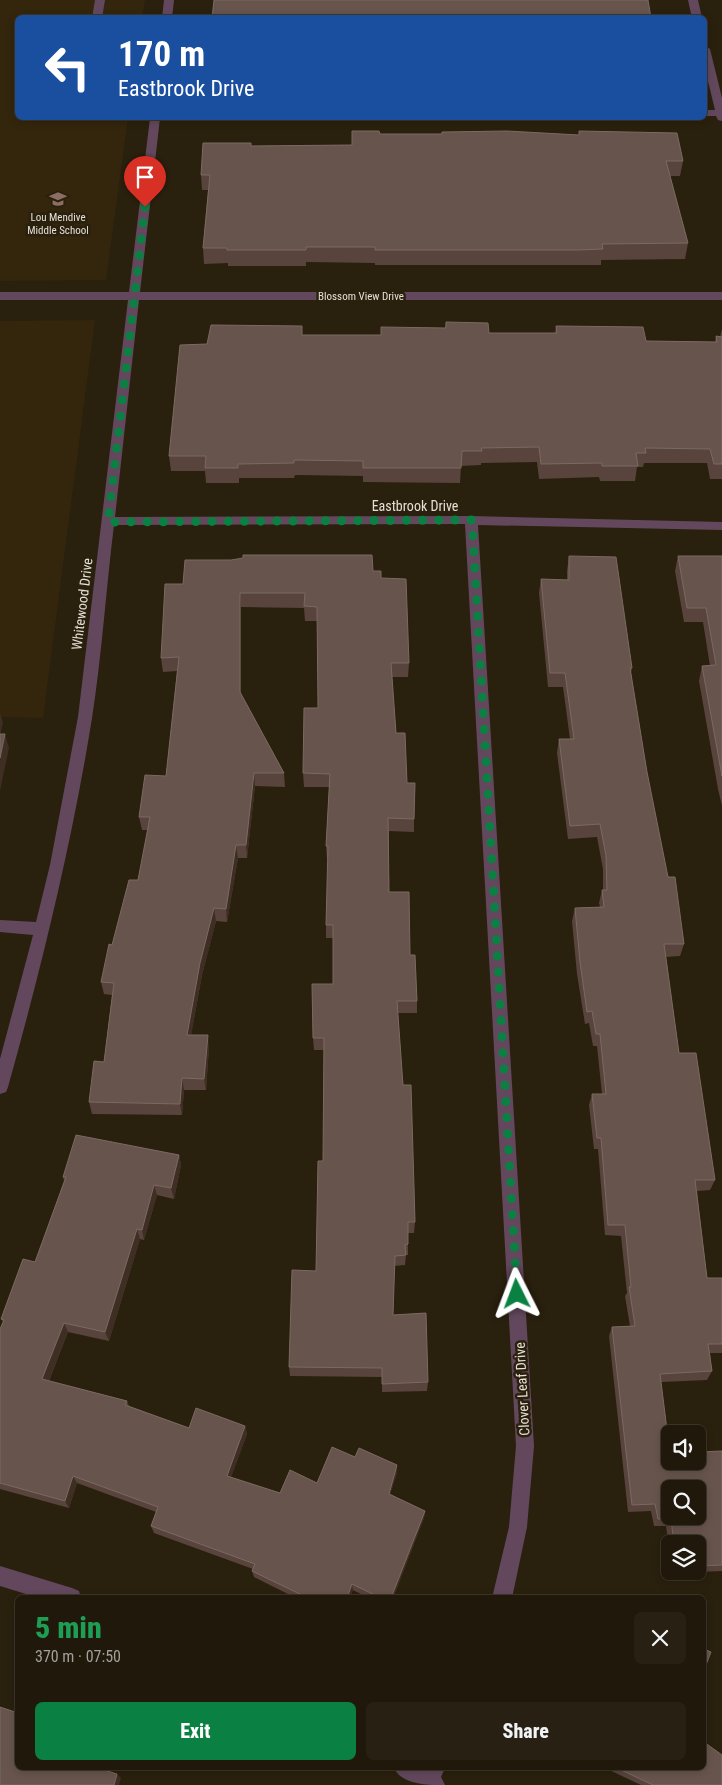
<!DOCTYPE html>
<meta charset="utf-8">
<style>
:root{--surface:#20180a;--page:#282113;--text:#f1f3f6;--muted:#a2a09c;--line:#3d372b;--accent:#0b8043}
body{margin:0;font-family:"Roboto Condensed",sans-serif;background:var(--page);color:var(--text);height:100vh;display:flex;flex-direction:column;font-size:19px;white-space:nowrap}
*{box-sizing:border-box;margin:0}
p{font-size:16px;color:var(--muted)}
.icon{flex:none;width:28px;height:28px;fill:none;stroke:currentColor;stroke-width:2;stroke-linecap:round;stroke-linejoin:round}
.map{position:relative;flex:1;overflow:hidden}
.details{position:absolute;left:15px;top:1595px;width:691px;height:175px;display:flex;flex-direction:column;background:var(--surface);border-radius:8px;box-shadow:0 2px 8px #0003,0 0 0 1px var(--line)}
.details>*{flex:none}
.hud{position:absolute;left:15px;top:15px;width:692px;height:105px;border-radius:8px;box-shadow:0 2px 8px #0003,0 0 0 1px var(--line);background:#1a4fa0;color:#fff;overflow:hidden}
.tools{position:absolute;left:661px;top:1425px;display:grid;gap:10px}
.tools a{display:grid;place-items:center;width:45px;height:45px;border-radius:8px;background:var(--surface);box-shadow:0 2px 8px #0003,0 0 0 1px var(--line);font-size:25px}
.pin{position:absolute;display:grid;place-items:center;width:42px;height:42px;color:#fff;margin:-51px -21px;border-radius:50% 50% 50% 0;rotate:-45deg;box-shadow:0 0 5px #0007}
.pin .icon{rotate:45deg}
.me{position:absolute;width:55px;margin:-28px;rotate:357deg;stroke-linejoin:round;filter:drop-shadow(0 0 4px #0008)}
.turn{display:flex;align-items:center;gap:18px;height:105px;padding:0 20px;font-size:22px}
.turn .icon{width:65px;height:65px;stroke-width:2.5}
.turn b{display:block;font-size:35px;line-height:42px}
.round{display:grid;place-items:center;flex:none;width:52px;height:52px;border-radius:8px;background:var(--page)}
.overview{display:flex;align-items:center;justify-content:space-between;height:85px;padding:0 20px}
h1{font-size:30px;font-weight:800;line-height:38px;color:#1e9e55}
.primary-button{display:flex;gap:10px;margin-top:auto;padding:10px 20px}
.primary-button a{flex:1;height:58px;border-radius:8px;background:var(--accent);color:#fff;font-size:20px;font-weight:800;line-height:58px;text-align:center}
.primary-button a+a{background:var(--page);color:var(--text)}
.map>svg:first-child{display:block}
.built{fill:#33260d}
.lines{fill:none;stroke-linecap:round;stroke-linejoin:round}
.service{fill:#63485d;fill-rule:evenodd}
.minor{fill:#63485d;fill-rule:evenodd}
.wall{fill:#58443c}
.shaded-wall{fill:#3f2e23}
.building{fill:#67544d;stroke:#7b6a62;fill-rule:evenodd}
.route{stroke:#0b8043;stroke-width:9;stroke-dasharray:0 16.2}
.labels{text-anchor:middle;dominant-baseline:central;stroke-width:5;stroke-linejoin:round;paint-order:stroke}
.far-poi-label{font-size:11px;fill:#e5dfd4;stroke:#2a200e}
.far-street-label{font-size:11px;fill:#e5dfd4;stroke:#2a200e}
.street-label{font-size:14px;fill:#e5dfd4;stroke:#2a200e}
</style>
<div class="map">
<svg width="722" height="1785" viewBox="0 0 722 1785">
<rect width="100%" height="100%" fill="#2a200e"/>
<!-- built -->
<path class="built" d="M0 0H145L142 17 18 18V118H128L106 280 0 281Z
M95 320 43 718 0 717V321Z"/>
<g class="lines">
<!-- service -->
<path class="service" d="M95 0H105L102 18H92Z"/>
<!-- minor -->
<path class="minor" d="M164 0H174L172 18H162Z
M688 0H698L702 18H692Z
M705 46 710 49 722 98V121L718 120 716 116H705V110H715L705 69Z
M150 118H160L140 292H722V300H139L115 517 471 516 722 522V530L478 525 534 1446 527 1527 512 1598H492L509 1527 516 1446 465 524 114 525C106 589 102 654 92 718 72 843 42 965 8 1087L6 1092 0 1094V1059L33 935 0 932V920L36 922 50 865 78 717 128 300H0V292H129Z
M0 1566 72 1588 79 1591 81 1598H39L0 1586Z
M394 1768H445L441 1777 445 1785C427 1785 402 1785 394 1768Z"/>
</g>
<!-- wall -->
<path class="wall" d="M380 134 683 161 680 176H670L688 243 685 259 601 260V265H375V263L306 262V266H228V263L204 264 203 248 208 190H202L201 175 252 146 352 145Z
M446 322 489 333H555L556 326 646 341 715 342 716 336 720 337 722 329V479H710L707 463H644L643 467H637L635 481H600L599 477 539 479 537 462 481 463V465L461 466 460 483 363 482V476L295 475 294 478H239V483H206L205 471H171L169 456 207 344 303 335H381L445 328Z
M569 556 632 668 631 673 647 772 668 877 684 944 680 956 666 957 679 1053 715 1180 710 1190 697 1191 707 1278H722V1353H710L712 1371 707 1380 661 1382 670 1461 722 1451V1571L672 1573V1571H698V1544H670V1555L666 1526H654L651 1511 628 1512 609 1336 612 1327 630 1326 625 1296 627 1293 621 1236 605 1235 598 1149H594L589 1105 592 1094H602L597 1046H593L589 1023 585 1024 577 974 572 921 575 908 600 907 599 903 602 890H603V869L597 837 568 839 557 753 559 739H570L563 687H548L539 593 541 579 567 580V571Z
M678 556H722V806L718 789 699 681 702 666H710L703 622H684L675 571Z
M373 571 381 578 409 663 408 677H392L396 733 414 819V832L389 831V892L410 955 417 1001V1013H397L403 1085 415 1222 414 1233H408V1255H406L405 1265 394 1266 393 1315 428 1382 427 1391 382 1392V1377L290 1376 289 1367 316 1271 323 1161 324 1050H314L313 1038 333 984V938H326V925L328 859H327L326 846 329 787H304L303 773 318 708V621H305L304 608 241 607V695L284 773 285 787 255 786 247 858H238L227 922 216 921 202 975 191 1035 209 1047 206 1090H184L182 1115 92 1114 89 1102 104 1062 112 995 104 994 101 982 112 945 138 880 148 830H142L139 817 166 776 177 671 163 672 161 658 183 584Z
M179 1155 181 1165 174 1199 157 1195 144 1240 140 1239 109 1341 68 1332 49 1381 127 1401 129 1406 189 1428 245 1426 247 1434 231 1477 280 1493 317 1483 355 1457 397 1465V1473L390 1494 425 1511 424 1518 393 1598H369L353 1590 349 1598H296L254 1577 252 1571 253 1569 154 1533 151 1526 156 1512 77 1483 69 1508 0 1489V1329L3 1322 1 1319 35 1262 64 1181 63 1177Z
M605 1768H704L722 1785H641Z"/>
<!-- shaded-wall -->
<path class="shaded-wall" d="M240 593 241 607V706L240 692Z
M0 713 3 723 0 736Z
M5 734 9 748 0 791V758Z
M254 773 255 786 247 858 246 845Z
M236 845 238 858 227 922 226 909Z
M214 908 216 921 202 975 189 1047 187 1035 200 963Z
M208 1035 209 1047 206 1090 204 1079Z
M182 1078 184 1090 182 1115 180 1104Z
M179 1155 181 1165 174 1199 171 1188Z
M154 1185 157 1195 144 1240 142 1230Z
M137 1229 140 1239 109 1341 105 1332Z
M64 1323 68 1332 46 1388 42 1379Z
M245 1426 247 1434 229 1483 227 1476Z
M397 1465V1473L388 1501 389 1494Z
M73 1476 77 1483 69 1508 65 1501Z
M425 1511 424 1518 393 1598H391Z
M352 1584 353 1590 349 1598H347Z
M117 1774 121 1778 119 1785H114Z"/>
<!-- building -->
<path class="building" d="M214 0H648L651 18H212Z
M352 131H379L380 134H442V132L507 131 579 135V131L677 133 683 161H666L688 243 602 244 603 249 578 250H375V247H306V250H227V248H203L210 175H201L203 143H251V146L352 145Z
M446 322 488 323 489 333H557L556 326 643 327 646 341 717 342 716 336 722 337V464H714L710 449 645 448 646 453H636L638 466H602V463L541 464 539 447 481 448 482 451H462L461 468H363V461L294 460V463L238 464V468H205L206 456H169L180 345 207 344 211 325 302 326V335H381V327L446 328Z
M243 555H372L373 571H381V578L406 579 409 663H391L396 733H405L407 783H415L414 819 388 818 389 892H409L410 955H415L417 1001H397L403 1085H411L415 1222H408V1244L405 1245 406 1255 395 1256 393 1315 426 1313 428 1382 382 1384V1368L289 1367 292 1270 316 1271 318 1161H323L324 1038H313L312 984H333V925H326L328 846H326L330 774 303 773 304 708H318L317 607 304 606 305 593H240V692L284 773H254L246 845H236L226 909 214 908 200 963 187 1035H208L204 1079 182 1078 180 1104 89 1102 94 1061 104 1062 114 983 101 982 109 944 112 945 129 880H138L150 817H139L145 775 166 776 179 657 161 658 165 584H183L185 560H231L243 558Z
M569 556 616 557 632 668H630L647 772 668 877H675L684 944H664L679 1053H696L715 1180H695L707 1278H722V1344H708L712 1371 660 1374 667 1430H674V1434H670V1461H698V1452L722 1451V1565L698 1566V1544H674L671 1519H658L655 1504 632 1505 612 1327 635 1326 629 1287H631L625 1225H608L601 1138H597L592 1094H606L600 1034H596L592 1011 587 1012 580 962 575 908 604 907 602 890H607L606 856 600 824 570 826 559 739H574L565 673H550L541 579 569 580ZM670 1489H698V1516H670Z
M678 556H722V776L702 666 716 665 706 608H687Z
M0 734H5L0 758Z
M76 1135 179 1155 171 1188 154 1185 142 1230 137 1229 105 1332 64 1323 42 1379 127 1401 125 1405 189 1428 196 1408 245 1426 227 1476 280 1493 290 1470 317 1483 332 1447 355 1457 359 1448 397 1465 389 1494 425 1511 391 1598H381L352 1584 347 1598H308L252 1571 255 1564 151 1526 158 1507 73 1476 65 1501 0 1483V1329L4 1320 1 1319 23 1259 35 1262 66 1177H63Z
M704 1649 711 1652 704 1670Z
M0 1707 18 1713V1768H98L117 1774 114 1785H0Z
M704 1742 722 1755V1785H653L617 1768H704Z"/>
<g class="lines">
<!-- route -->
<path class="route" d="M145 207 108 522 472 520 517 1294"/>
</g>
<!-- icons -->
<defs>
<g id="school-bare" transform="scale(1.35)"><path d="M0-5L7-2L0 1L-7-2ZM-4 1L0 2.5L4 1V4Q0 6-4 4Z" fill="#8d6e63" stroke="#2a200e" stroke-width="2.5" paint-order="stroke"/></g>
</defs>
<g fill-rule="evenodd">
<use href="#school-bare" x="58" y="199"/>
</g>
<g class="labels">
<!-- far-poi labels -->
<g class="far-poi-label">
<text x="58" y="217">Lou Mendive<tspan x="58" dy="13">Middle School</tspan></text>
</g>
<!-- far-street labels -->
<g class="far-street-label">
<text x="361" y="296">Blossom View Drive</text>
</g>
<!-- street labels -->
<g class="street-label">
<text x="415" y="506">Eastbrook Drive</text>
<text transform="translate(82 604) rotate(-83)">Whitewood Drive</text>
<text transform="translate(522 1389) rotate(-93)">Clover Leaf Drive</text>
</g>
</g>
</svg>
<div class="tools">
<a><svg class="icon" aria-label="sound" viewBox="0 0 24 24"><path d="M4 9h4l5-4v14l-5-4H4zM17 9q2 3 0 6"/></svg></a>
<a><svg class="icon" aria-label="search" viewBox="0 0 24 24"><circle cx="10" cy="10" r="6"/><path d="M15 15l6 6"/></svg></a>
<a><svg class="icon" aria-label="layers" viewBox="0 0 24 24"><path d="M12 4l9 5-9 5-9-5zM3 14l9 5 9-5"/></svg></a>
</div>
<div class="pin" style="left:145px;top:207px;background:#d93025"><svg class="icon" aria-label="arrive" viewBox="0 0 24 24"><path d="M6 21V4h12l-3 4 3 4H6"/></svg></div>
<svg class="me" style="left:517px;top:1294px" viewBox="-20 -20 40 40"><path d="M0-17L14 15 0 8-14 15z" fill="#0b8043" stroke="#fff" stroke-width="4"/></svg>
<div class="hud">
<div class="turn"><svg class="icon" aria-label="left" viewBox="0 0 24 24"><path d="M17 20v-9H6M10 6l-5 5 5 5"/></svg><div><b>170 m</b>Eastbrook Drive</div></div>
</div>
<section class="details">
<div class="overview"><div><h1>5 min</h1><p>370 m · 07:50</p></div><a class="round"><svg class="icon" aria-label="close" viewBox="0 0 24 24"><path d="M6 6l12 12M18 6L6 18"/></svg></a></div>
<div class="primary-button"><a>Exit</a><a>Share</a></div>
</section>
</div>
